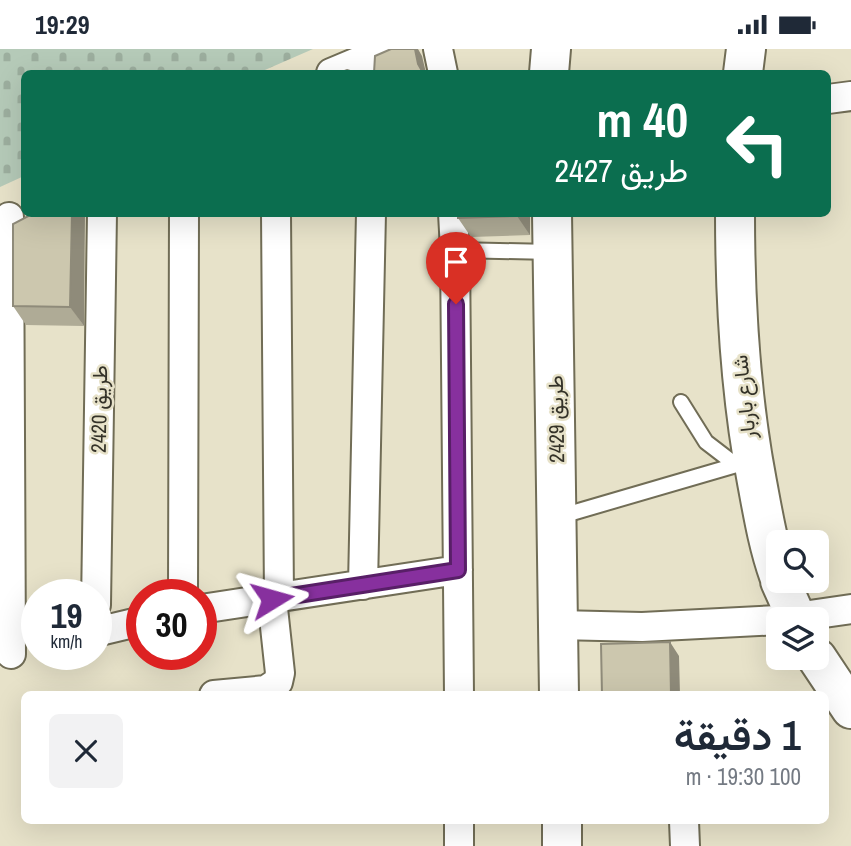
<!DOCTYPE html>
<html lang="ar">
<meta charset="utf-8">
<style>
:root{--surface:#fff;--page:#f2f2f3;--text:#1f2937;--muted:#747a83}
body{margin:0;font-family:"Archivo Narrow",Vazirmatn,sans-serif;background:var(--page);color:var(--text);direction:rtl;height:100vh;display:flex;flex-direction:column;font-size:26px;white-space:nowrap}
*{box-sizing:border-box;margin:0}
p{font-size:23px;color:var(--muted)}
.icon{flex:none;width:38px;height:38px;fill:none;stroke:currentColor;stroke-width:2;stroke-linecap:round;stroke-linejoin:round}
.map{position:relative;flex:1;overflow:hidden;direction:ltr}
.details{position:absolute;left:21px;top:642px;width:808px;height:133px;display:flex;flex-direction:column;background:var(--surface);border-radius:10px;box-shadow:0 7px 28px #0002;direction:rtl}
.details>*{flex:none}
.hud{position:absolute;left:21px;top:21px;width:810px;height:147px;border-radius:10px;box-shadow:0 7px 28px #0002;direction:rtl;background:#0b6e4f;color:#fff;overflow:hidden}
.fabs{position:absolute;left:766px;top:481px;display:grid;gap:14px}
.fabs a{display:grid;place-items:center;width:63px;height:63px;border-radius:10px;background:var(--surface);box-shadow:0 7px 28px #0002;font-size:35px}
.speed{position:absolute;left:21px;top:530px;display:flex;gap:14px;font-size:35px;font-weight:700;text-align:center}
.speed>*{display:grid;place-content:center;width:91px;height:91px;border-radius:50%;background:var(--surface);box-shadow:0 7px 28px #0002;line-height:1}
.speed small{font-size:18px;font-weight:400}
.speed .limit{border:10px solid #d22;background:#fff;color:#111}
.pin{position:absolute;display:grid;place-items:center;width:60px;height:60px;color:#fff;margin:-72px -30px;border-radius:50% 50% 50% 0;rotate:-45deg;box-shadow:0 0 7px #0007}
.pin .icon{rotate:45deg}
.me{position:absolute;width:77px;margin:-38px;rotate:82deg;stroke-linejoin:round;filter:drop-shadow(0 0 5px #0008)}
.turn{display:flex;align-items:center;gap:24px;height:147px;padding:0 28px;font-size:32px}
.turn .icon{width:91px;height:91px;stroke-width:2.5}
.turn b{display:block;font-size:49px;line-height:60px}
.round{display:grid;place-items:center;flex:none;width:74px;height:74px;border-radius:10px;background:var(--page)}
.headline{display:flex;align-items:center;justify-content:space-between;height:119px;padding:0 28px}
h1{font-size:42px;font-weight:600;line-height:52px}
.status{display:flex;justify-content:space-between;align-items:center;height:49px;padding:0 35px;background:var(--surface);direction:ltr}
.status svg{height:19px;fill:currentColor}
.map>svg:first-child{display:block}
.cemetery{fill:url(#cemetery-stones)}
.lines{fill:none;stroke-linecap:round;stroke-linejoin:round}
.lane-casing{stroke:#716d56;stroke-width:18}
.street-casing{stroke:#716d56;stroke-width:32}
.secondary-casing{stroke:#716d56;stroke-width:42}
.lane{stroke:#fff;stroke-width:14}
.street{stroke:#fff;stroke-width:28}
.secondary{stroke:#fff;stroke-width:38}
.wall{fill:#afab96}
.shaded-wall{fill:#8f8b7a}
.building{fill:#ccc7ae;stroke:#8f8b7a;stroke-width:2}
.route-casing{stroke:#581f67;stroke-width:18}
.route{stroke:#87309e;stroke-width:12}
.labels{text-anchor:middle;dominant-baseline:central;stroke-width:5;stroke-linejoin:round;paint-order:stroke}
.street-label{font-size:21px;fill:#343228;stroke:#e7e2c9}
</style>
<div class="status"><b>19:29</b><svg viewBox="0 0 49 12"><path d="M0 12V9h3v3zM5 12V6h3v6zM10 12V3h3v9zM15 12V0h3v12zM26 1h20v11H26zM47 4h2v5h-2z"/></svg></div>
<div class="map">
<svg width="851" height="797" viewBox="0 0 851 797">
<defs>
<pattern id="cemetery-stones" width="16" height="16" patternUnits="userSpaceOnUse" patternTransform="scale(1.75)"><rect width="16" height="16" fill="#b5cab8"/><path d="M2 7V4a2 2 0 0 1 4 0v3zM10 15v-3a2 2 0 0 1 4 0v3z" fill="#9cae9e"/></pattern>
</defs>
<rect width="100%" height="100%" fill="#e7e2c9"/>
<!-- cemetery -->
<path class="cemetery" d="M0 0H313L258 24H24V127L0 138Z"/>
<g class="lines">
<!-- lane casing -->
<g class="lane-casing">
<path id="lane" d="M455 201 552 203
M681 353 706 393 736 416
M558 468 750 412"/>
</g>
<!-- street casing -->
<g class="street-casing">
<path id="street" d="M438 0 443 24
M331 24 388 0
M828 50 851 47
M276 164 279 550
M453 164 455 201 459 646
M9 168 11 605
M363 536 371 164
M183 546 184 164
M96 556 102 164
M201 560 458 521
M782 570 851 560
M558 576 642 578 779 571
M96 583 142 572
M214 646 266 641 278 633 280 624 272 550
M459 772V797
M684 772 685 797"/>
</g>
<!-- secondary casing -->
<g class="secondary-casing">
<path id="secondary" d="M549 24 551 0
M743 24 746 0
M552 164 559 646
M735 164C735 255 740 344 757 433 763 465 768 496 779 527
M780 532 797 570
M817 609 851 660
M562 772V797"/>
</g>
<!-- lane -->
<use href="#lane" class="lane"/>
<!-- street -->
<use href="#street" class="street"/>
<!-- secondary -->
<use href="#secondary" class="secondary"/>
</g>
<!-- wall -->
<path class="wall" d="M530 164V186L471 188 458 169Z
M13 175 84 277 26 276 13 257Z"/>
<!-- shaded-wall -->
<path class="shaded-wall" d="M415 0H418L422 7 426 24H423L418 15Z
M72 164H85L84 277 70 258Z
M517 164H530V186L517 167Z
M670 593 679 607 680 646H671Z"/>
<!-- building -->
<path class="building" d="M391 0H415L418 15 422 22 427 24H374L375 7Z
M347 21 356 24H339Z
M34 164H72L70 258 13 257V175Z
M458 164H517V167L458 169Z
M670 593 671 646H602L601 595Z"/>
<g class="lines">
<!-- route casing -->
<g class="route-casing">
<path id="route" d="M272 550 458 521 456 255"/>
</g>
<!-- route -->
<use href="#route" class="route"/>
</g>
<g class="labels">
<!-- street labels -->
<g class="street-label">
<text transform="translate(744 348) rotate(-96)">شارع باربار</text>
<text transform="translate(99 360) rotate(-89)">طريق 2420</text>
<text transform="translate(556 370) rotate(-91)">طريق 2429</text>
</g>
</g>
</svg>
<div class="fabs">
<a><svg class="icon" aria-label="search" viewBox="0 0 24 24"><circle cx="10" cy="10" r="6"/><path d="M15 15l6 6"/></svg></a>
<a><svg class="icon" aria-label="layers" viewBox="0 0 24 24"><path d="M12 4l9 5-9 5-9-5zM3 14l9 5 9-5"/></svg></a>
</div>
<div class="speed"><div>19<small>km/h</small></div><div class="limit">30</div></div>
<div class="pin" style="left:456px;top:255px;background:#d93025"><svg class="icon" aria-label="arrive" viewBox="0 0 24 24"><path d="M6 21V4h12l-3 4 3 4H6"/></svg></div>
<svg class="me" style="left:272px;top:550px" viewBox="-20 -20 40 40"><path d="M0-17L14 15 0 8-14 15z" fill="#87309e" stroke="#fff" stroke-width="4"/></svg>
<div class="hud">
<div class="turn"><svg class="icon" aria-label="left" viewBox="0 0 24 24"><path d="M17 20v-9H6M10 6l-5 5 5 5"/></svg><div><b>40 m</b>طريق 2427</div></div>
</div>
<section class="details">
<div class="headline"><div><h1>1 دقيقة</h1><p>100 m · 19:30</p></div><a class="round"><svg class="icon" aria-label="close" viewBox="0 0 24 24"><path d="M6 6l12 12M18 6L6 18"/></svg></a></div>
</section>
</div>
